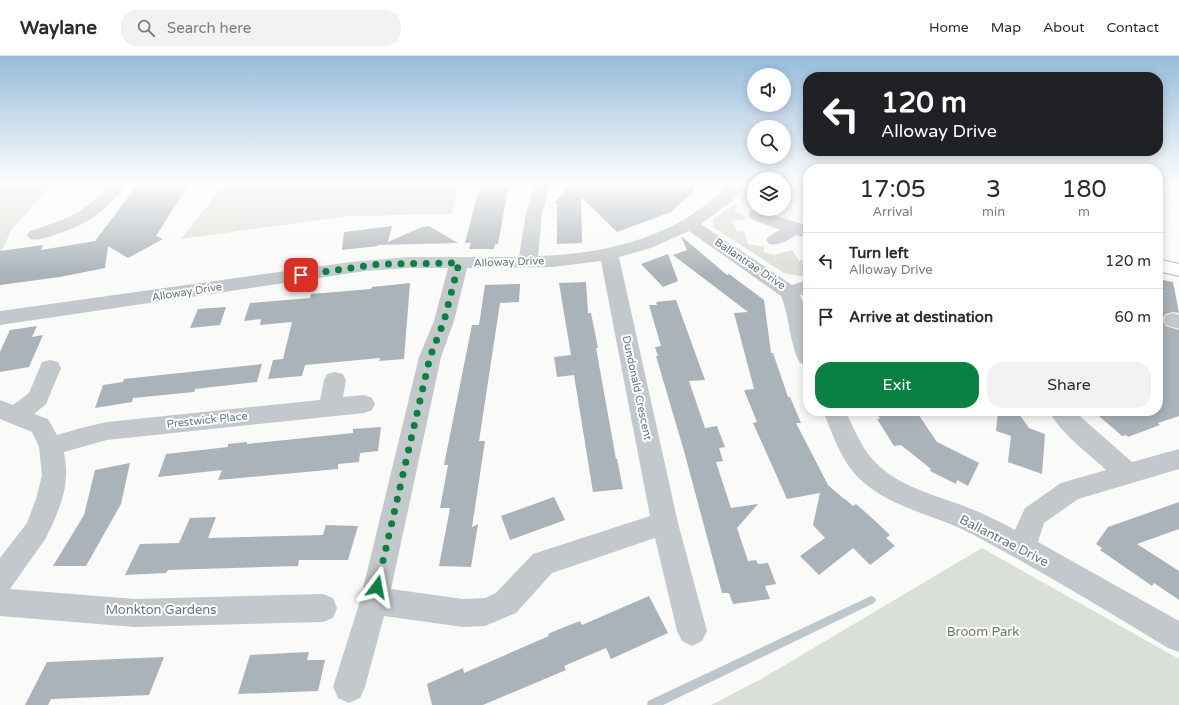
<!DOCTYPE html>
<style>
:root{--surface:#fff;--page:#f2f2f3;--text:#2b2b33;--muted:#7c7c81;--line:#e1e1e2;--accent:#0b8043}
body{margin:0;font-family:"Varela Round",sans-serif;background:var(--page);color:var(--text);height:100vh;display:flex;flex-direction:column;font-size:15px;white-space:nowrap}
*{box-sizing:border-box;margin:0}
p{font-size:13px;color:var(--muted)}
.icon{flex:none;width:22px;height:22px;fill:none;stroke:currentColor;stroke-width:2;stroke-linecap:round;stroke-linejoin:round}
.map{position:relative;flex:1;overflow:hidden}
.sheet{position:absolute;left:803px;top:108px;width:360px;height:252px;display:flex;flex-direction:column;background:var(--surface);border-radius:16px;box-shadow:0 2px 10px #0003}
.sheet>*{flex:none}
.guide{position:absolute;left:803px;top:16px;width:360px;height:84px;border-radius:16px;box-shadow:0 2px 10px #0003;background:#202124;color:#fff;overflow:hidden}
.tools{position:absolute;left:747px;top:12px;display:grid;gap:8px}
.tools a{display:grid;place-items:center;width:44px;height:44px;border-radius:50%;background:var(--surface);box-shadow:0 2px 10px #0003;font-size:20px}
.pin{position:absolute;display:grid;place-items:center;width:34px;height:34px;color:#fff;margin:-17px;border-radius:8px;box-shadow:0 2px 6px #0006}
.me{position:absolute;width:44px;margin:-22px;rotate:13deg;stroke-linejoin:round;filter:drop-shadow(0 0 3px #0008)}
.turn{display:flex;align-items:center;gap:14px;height:84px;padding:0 12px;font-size:18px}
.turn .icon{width:52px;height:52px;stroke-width:2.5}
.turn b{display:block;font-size:28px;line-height:34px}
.eta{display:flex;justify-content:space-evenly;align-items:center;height:68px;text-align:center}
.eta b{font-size:24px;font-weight:600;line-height:28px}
.action{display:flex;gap:8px;margin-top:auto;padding:8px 12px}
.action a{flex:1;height:46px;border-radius:16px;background:var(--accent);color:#fff;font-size:16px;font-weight:600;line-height:46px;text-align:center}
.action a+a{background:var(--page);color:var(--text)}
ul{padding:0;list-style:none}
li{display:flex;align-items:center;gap:12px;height:56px;padding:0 12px;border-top:1px solid var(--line)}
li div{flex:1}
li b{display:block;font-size:15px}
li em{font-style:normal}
header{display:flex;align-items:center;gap:24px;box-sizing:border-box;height:56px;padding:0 20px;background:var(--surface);border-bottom:1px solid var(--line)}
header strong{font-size:19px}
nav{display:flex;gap:22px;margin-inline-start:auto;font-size:14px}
.search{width:280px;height:36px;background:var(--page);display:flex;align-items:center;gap:10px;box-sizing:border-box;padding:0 14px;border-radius:16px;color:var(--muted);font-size:15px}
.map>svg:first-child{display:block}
.green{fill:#dadfd7}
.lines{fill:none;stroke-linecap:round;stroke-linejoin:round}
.stream{fill:#bbc7cb;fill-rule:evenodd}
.building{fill:#aab3b9}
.secondary-casing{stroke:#b3babf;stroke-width:2}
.street{fill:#c3c8cc;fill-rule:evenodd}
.secondary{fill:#fff;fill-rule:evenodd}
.route{stroke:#0b8043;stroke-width:7;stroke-dasharray:0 12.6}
.labels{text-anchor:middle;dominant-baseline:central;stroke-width:4;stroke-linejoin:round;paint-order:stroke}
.street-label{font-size:11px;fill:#657683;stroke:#fff}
.near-street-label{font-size:13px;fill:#657683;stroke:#fff}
.near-park-label{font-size:13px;fill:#687a64;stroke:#fff}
</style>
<header>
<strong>Waylane</strong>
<div class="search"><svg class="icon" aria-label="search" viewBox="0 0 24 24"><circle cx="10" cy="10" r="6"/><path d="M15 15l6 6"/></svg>Search here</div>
<nav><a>Home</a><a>Map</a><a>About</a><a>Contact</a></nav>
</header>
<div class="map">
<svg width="1179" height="649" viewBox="0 0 1179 649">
<rect width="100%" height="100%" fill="#fafaf8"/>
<!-- green -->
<path class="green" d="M3 128H53L12 173 0 198V132Z
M223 128H459L452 158 347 160 181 183 210 147Z
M735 148 738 149 734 155 748 161 746 163 731 165 737 176 744 175 748 188 765 191 763 196 774 199 792 194 799 205 808 203V220H799L784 217 713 171V163Z
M982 492 1179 603V649H711L763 622Z"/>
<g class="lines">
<!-- stream -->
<path class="stream" d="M871 540 874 541 876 544 874 547 663 649H647L648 645Z"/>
</g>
<!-- building -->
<path class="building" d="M138 128H189L156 180 163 183 128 202 108 190 105 212 60 221 0 229V195L43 189 41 194 95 185Z
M488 128H509L498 188H495L494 193H469L471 187H465L479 133H486Z
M567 128H699L693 133 695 134 671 156 617 176 581 141 582 187 557 188V148L554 147 570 130Z
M392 170 388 186 422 171 429 170 458 187 378 189V190L342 194 344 176Z
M681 180 727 219 729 218 764 244 771 297H773L788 341H790L801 367H796L828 429 844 443H845L853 450 856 448 873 463 890 479 886 482 895 490 870 509 853 492 819 519 800 500 825 482 813 469 820 437 787 443 753 367 757 366 744 334 754 333 734 257 748 256 673 199 687 194Z
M668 198 678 225 663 231 641 208Z
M1158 223 1173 226 1179 257 1173 256 1166 258 1162 263 1166 270 1179 274V360L1158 367 1160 369 1128 381 1126 379 1122 380 1093 355H1158Z
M586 226 588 257H591L598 292H596L616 403H617L623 433 593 436 574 319 557 321 554 301 571 299 559 227Z
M410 227 404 303 379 305 380 302 305 309 302 320 268 323 273 304 283 303 292 266 260 269 261 263 244 265 250 247 310 242 311 238 371 233 372 231Z
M520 228 519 246 500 247 479 385H485L472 471 478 468 471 511 439 510 450 452H440L448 409H444L472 269H479L485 229Z
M676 244 705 324 689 325 705 372 717 370 725 391 719 392 723 405 716 406 731 452 758 448 737 472 748 505 756 504 758 508 768 507 776 528 765 530 770 543 733 548 729 537H722L684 395 656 300H658L655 291 661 290 649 249H657L656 246Z
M226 251 220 269 190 272 198 253Z
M37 270 32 281 43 279 29 311 0 316V296L10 274Z
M262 308 257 326 195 333 194 336 133 342 132 346 95 352 103 329 123 326 124 323Z
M875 355H916L937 386 979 407 968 430 957 424 956 428 930 415 931 413 901 389 894 390 877 363H880Z
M998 355H1017L1029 372 1045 378 1042 418 1008 406 1011 380 996 375Z
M381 371 378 395 360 397 359 406 338 408V413L218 424 222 414 158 421 166 398 228 391V388L247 386V388L353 377V373Z
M130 407 121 448 86 510H53L84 459 95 414Z
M554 441 565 464 510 484 501 460Z
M1179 446V473L1137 488 1179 515V544L1154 527 1152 530 1100 494 1102 492 1096 488 1108 471Z
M216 461 208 482 323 479 326 469 358 470 348 504H299L298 510 168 514 166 517 125 519 140 488 179 487 190 462Z
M649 540 668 577 611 603 606 592 564 610 566 614 483 649H432L427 628 463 612 464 617 549 580 548 578 562 572 580 565 582 569Z
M309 596 307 604H325L318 635 238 638 250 599Z
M164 601 149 639 51 643 48 649H25L47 606Z"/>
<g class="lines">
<!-- secondary casing -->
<g class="secondary-casing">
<path id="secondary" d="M1158 203 1179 208V220L1158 215Z"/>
</g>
<!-- street -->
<path class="street" d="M110 128H126C107 155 88 168 57 178 48 181 39 185 30 183L27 179 30 175C65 164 85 157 110 128Z
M535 128H551L542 157 538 200C608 198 680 180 729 128H746L732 145 701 168 792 229 808 224V237L800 239C811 263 808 284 808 310L800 307C789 287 790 261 781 240L689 175 651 192 619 201 678 467 707 575 702 585 692 590 682 585 677 575 655 482 552 517 516 557 485 570 463 571 384 560 365 631 360 642 349 647 338 642 333 631 360 545 419 301 434 265 448 212H408L365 215 0 269V255L350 206 408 201H519L526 157ZM601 205 650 460 533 498 496 537 485 542 463 543 391 533 441 301 454 265 467 212 552 211Z
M757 154 802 168 808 172V183L796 179C787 185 779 190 769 188L766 184 769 180 780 174 751 163 748 159 751 155Z
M1173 257 1179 259V273L1166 269 1163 264 1166 259Z
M50 304 58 306 61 312 46 348 34 358 48 363 57 379 81 372 107 366 320 344 324 324 327 318 335 316 343 318 346 324 343 341 364 339 372 342 375 348 372 354 364 357 107 384 64 396C65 404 67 411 66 419 66 440 55 463 46 482L10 533 135 543 323 538 333 542 337 552 333 562 323 566 135 571 0 560V502L27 467 36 443 42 419 39 391 32 376 0 363V344L13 349 29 337 42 306Z
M823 355H845C854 372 861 391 874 405 900 433 941 440 974 454 989 460 1002 467 1015 474L1025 452 1061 427 1106 414C1087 396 1061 378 1049 355H1074L1132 406 1179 393V413L1078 443 1044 467 1038 486 1179 565V596L1168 592C1103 553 1038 513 972 478 936 459 894 453 863 426 842 408 833 379 823 355Z"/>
<!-- secondary -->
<use href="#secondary" class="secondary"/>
</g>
<!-- sky -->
<linearGradient id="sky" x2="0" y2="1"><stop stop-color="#96bcdc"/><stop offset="0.58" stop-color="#fdfdfc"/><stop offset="1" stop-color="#fdfdfc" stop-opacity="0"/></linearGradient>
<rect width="1179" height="219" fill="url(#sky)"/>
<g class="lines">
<!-- route -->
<path class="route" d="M301 219 380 208 459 207 444 265 430 301 377 531"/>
</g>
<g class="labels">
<!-- street labels -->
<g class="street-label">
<text transform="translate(509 206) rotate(-2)">Alloway Drive</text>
<text transform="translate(750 208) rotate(34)">Ballantrae Drive</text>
<text transform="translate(187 236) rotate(-9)">Alloway Drive</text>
<text transform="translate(637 332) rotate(78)">Dundonald Crescent</text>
<text transform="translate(207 364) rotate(-6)">Prestwick Place</text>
</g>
<!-- near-street labels -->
<g class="near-street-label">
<text transform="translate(1004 485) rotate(27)">Ballantrae Drive</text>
<text x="161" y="554">Monkton Gardens</text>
</g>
<!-- near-park labels -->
<g class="near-park-label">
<text x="983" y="576">Broom Park</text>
</g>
</g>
</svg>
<div class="tools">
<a><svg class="icon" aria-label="sound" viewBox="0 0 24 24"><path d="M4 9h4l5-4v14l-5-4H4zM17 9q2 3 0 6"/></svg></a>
<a><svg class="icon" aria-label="search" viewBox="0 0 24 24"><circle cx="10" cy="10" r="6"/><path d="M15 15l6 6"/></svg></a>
<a><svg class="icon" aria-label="layers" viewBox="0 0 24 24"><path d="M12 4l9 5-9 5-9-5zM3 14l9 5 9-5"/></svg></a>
</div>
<div class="pin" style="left:301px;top:219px;background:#d93025"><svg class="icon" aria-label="arrive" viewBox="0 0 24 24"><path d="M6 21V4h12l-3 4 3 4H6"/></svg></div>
<svg class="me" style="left:377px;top:531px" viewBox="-20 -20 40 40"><path d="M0-17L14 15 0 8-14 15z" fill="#0b8043" stroke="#fff" stroke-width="4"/></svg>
<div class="guide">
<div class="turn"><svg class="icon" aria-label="left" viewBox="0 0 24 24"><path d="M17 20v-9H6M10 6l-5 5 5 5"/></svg><div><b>120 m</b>Alloway Drive</div></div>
</div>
<section class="sheet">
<div class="eta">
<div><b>17:05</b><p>Arrival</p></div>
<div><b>3</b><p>min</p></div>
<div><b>180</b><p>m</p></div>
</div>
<ul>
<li><svg class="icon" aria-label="left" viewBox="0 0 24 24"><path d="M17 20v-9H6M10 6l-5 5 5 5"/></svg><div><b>Turn left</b><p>Alloway Drive</p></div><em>120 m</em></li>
<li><svg class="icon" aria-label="arrive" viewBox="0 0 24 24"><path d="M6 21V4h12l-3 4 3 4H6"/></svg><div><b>Arrive at destination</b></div><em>60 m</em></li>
</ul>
<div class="action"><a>Exit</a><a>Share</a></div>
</section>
</div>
